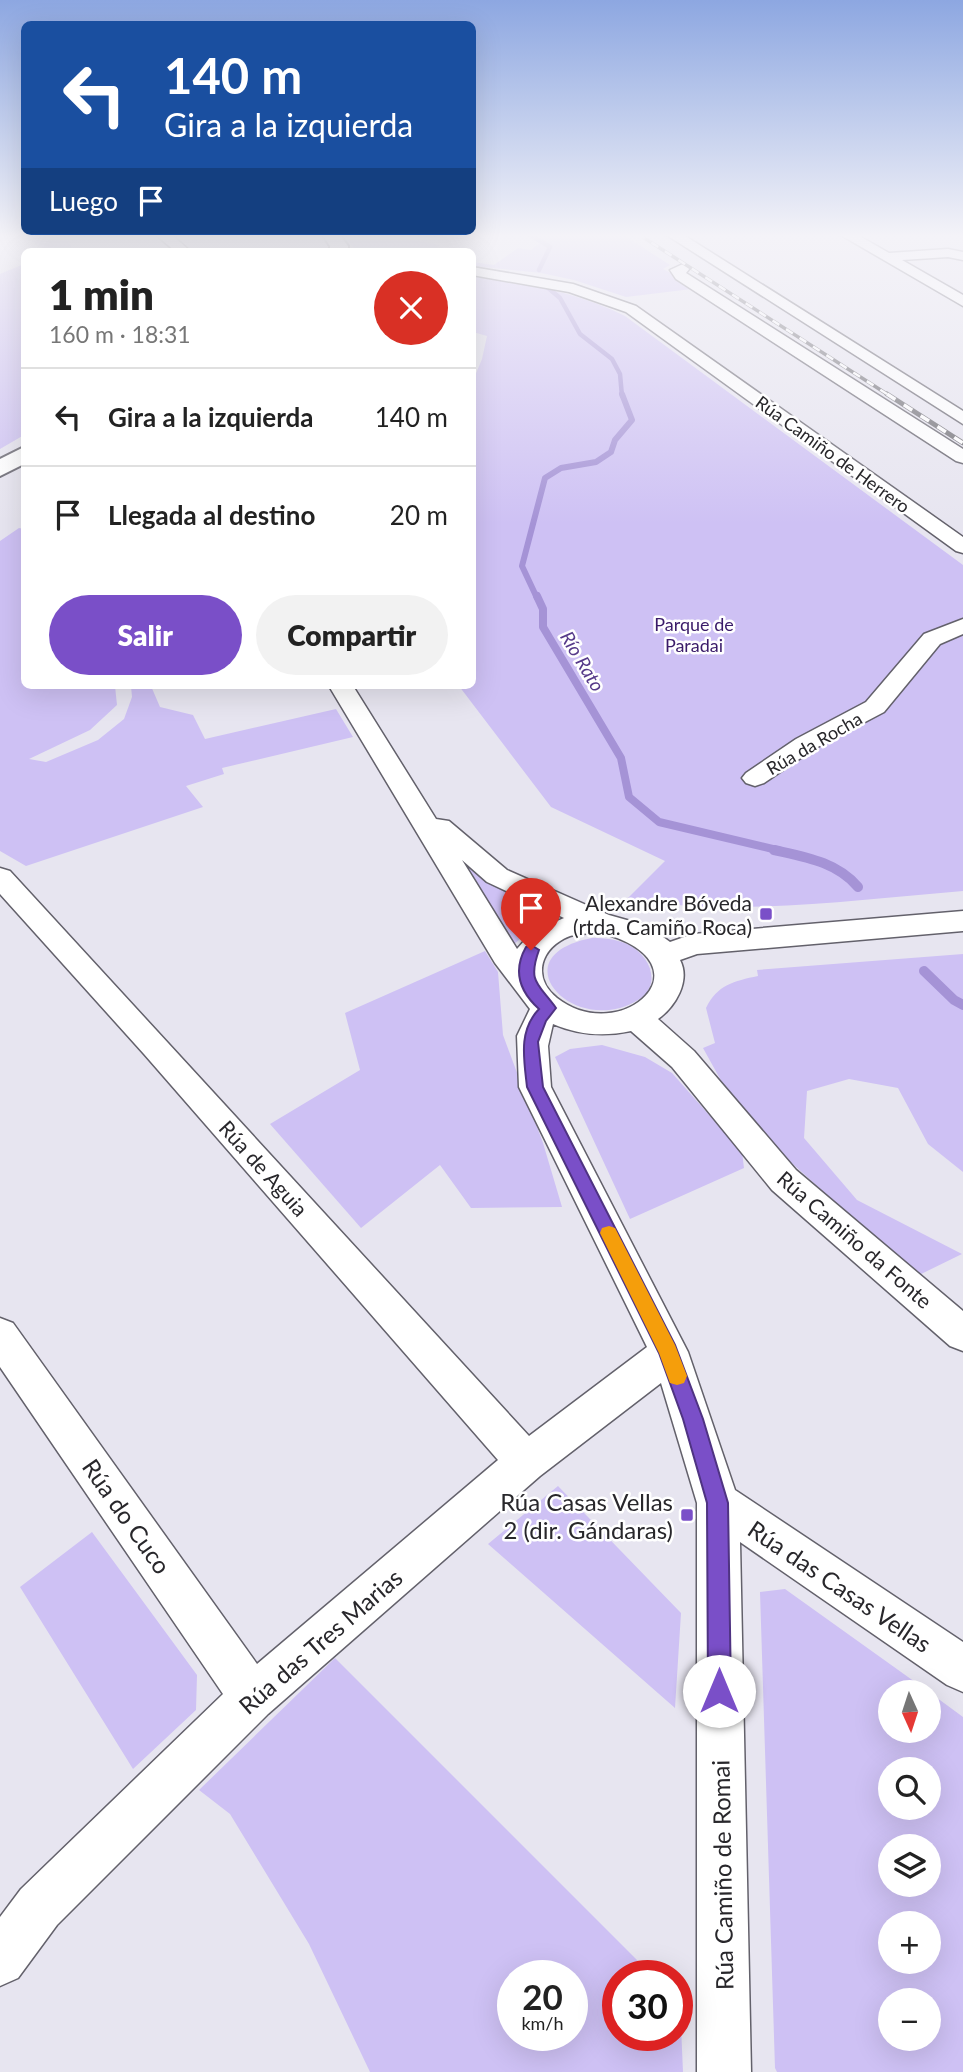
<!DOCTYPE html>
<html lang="es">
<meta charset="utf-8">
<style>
:root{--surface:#fff;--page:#f2f2f2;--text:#222;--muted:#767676;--line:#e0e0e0;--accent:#7a4fc8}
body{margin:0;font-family:Lato,sans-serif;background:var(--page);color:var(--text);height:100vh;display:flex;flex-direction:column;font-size:26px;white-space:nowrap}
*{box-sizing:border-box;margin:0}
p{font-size:23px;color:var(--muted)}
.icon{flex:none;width:38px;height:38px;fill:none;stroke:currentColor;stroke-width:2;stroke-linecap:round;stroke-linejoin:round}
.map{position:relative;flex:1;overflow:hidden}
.side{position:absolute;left:21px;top:248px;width:455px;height:441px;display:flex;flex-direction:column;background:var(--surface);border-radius:10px;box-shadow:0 7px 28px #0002}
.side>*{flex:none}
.banner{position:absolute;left:21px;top:21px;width:455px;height:214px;border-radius:10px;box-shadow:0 7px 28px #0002;background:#1a4fa0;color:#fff;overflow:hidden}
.needle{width:46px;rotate:177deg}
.controls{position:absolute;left:878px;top:1680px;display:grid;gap:14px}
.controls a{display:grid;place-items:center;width:63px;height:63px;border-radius:50%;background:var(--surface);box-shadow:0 7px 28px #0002;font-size:35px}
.speed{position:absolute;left:497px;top:1960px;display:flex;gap:14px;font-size:35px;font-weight:700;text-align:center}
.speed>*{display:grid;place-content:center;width:91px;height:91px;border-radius:50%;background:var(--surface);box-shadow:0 7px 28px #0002;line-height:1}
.speed small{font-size:18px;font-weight:400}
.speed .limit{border:10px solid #d22;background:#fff;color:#111}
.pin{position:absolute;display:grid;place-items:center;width:60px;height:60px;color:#fff;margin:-72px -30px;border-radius:50% 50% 50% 0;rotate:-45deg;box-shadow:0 0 7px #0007}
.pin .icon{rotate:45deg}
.me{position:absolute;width:77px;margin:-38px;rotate:0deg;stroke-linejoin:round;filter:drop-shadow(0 0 5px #0008)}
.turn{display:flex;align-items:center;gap:24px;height:147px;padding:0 28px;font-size:32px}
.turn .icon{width:91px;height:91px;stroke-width:2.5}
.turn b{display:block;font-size:49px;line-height:60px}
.then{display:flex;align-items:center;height:66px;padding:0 28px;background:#0003;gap:14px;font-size:26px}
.round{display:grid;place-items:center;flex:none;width:74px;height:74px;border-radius:37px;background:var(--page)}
.overview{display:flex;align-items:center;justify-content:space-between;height:119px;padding:0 28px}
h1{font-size:42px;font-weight:800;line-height:52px}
.primary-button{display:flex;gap:14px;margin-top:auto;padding:14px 28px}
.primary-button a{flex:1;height:80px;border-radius:42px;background:var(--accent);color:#fff;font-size:28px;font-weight:800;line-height:80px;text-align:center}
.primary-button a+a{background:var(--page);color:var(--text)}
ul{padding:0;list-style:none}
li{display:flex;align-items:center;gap:21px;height:98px;padding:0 28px;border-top:2px solid var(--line)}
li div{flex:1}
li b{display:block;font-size:26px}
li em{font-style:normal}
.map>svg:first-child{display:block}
.green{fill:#cec1f4;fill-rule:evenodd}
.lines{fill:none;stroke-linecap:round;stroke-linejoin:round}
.stream-far3{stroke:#a593d6;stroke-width:4.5}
.stream-far2{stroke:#a593d6;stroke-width:6}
.stream-far1{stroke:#a593d6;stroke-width:8}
.stream{stroke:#a593d6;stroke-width:10}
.minor-casing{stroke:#63616b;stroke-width:3}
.major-casing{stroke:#63616b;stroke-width:4}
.minor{fill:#fff;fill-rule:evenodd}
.major{fill:#fff;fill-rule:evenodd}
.rail-far1-casing{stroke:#6c6b71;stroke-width:3.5}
.rail-casing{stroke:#6c6b71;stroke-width:5}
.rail-far1{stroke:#fff;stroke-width:2.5;stroke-dasharray:8;stroke-linecap:butt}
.rail{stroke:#fff;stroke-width:3.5;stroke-dasharray:10;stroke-linecap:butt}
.route{fill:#7a4fc8;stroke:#4f3382;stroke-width:2}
.slow{fill:#f59e0b}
.poi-dot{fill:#7a4fc8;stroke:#fff;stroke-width:2.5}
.labels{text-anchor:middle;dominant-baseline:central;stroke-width:5;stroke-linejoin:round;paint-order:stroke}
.far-street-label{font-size:18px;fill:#28272b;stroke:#fff}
.far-park-label{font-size:18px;fill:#3a1b69;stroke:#fff}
.far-water-label{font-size:19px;font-style:italic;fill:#563a8a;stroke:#fff}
.poi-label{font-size:21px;fill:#28272b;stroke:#fff;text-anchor:end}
.street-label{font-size:21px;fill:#28272b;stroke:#fff}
.near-poi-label{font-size:24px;fill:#28272b;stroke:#fff;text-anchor:end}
.near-street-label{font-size:24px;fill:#28272b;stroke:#fff}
</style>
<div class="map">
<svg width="963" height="2072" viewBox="0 0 963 2072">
<rect width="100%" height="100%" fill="#e7e5f0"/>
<!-- green -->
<path class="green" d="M37 234H68L72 252H52L26 238Z
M344 234H380L440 245 430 252H363L355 250Z
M524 234H622L670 265 663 269 700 288 626 297 574 280 541 273 473 266V262L494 265 518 248 531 250 540 243Z
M24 264V435L0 449V274Z
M473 277C526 283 576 292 625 316L963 565V891C851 900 739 917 627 899L665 861 551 807 459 686H472V383L482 359 487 336 473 332Z
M19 528 24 529V686H115L117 705 90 730 29 759 46 762 98 740 124 719 132 697 131 686H151L160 707 193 715 205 739 336 709 353 737 222 768 224 774 186 786 203 807 26 866 0 851V541Z
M460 864 469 865 560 913 536 925 512 946Z
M592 938C605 938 617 939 629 945 651 956 662 986 638 1000 574 1039 497 956 592 938Z
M485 951 498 972 503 1035 543 1143 562 1207 471 1208 440 1165 361 1228 270 1124 360 1070 345 1013Z
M963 954V1172L928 1144 898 1088 849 1079 807 1091 804 1138 857 1200 962 1254 917 1276 785 1157 734 1104 703 1048 715 1043 706 1008C717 985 734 981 758 976L757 970Z
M602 1045 645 1057 672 1073 742 1152 744 1168 630 1219 555 1057 570 1049Z
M558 1486 681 1613 675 1708 488 1544Z
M92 1532 197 1675 196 1710 133 1769 20 1587Z
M785 1589 929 1692H891V1731H929V1692L963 1717V2072H777L775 2068 760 1592ZM891 1769H929V1808H891ZM929 1846V1885H891V1846ZM891 1923H929V1962H891ZM891 2000H929V2039H891Z
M335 1658 653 1976H618V2035H677V2000L680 2003 683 2072H370L309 1944 230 1814 199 1790ZM513 1976H572V2035H513Z"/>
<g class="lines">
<!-- stream-far3 -->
<path class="stream-far3" d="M529 234 550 247 539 270
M547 287 560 298 580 334 612 359 620 374 622 396"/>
<!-- stream-far2 -->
<path class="stream-far2" d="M537 598 522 566 545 478 561 468 596 462 611 452 615 440 632 420 622 394"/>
<!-- stream-far1 -->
<path class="stream-far1" d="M537 596 543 609V627L621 758 629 797 659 822 781 851"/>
<!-- stream -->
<path class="stream" d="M774 850C805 857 837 862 858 887
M924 971 954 1000 963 1005"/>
<!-- minor casing -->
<g class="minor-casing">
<path id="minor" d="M155 234H171L190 251 176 252Z
M665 234H682L963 411V424Z
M839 234H856L889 253 948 249 963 252V260L948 257 902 260 963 295V306Z
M683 264 690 268 686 273 963 449V463L956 461 676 279 670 270Z
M472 267 573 284 636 306 963 537V553L956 551 626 312 569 292 472 275Z
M963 619V634L940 644 884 712 814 749 764 783 755 786 746 783 742 778 746 773 796 739 866 702 924 634Z
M329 686H353L436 819 449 821 507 870 609 915 648 926 670 942 693 934 963 911V931L697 954 680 960C691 981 675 1007 658 1019L694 1051 796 1170 963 1311V1351L950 1346 772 1190 672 1067 631 1031C603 1037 579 1035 553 1024L548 1046 551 1087 688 1352 735 1490 963 1642V1692L947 1685 740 1542 751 2072H697V1503L661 1383 540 1476 268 1714 57 1925 18 1978 0 1986V1917L21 1889 223 1694 0 1367V1318L13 1323 257 1664 498 1460 144 1054 0 894V868L10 871 529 1436 647 1347 519 1087 517 1036 530 1009 495 963ZM462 860 487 882 564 918 532 932 517 949ZM602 933C714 964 621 1048 557 998 531 977 541 947 570 936 580 933 592 933 602 933Z"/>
</g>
<!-- major casing -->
<g class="major-casing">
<path id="major" d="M322 234H339L348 246V252H330V246Z
M24 447V464L0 476V459Z"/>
</g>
<!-- minor -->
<use href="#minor" class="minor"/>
<!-- major -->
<use href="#major" class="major"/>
<!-- rail-far1 casing -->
<g class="rail-far1-casing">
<path id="rail-far1" d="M638 234 890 396"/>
</g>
<!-- rail casing -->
<g class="rail-casing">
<path id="rail" d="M887 394 963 443"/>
</g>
<!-- rail-far1 -->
<use href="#rail-far1" class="rail-far1"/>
<!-- rail -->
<use href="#rail" class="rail"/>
</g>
<!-- sky -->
<linearGradient id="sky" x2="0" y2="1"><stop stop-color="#8da7e1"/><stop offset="0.45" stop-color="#f4f3f8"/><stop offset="1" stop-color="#f4f3f8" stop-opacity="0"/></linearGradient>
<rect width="963" height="524" fill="url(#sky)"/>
<!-- route -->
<path class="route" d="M531 945 539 950C527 983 539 984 556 1008L546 1021 538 1042 543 1087 675 1345 703 1419 728 1503 731 1691 728 1699 719 1702 711 1699 708 1691 707 1503 683 1419 659 1353 527 1087C524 1059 518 1031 539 1009 519 991 513 970 526 947Z"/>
<!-- slow -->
<path class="slow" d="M609 1226 615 1228 675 1345 687 1376 684 1383 677 1385 670 1383 659 1353 600 1233 602 1228Z"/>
<!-- markers -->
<g class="poi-dot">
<rect x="759" y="907" width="14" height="14" rx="3.5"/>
<rect x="680" y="1508" width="14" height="14" rx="3.5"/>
</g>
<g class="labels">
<!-- far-street labels -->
<g class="far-street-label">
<text transform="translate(833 454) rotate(36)">Rúa Camiño de Herrero</text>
<text transform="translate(814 743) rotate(-30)">Rúa da Rocha</text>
</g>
<!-- far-park labels -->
<g class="far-park-label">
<text x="694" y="624">Parque de<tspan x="694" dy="21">Paradai</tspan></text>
</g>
<!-- far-water labels -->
<g class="far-water-label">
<text transform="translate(583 661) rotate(59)">Río Rato</text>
</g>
<!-- poi labels -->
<g class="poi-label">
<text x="752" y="902">Alexandre Bóveda<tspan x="752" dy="24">(rtda. Camiño Roca)</tspan></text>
</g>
<!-- street labels -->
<g class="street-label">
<text transform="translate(264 1168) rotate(48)">Rúa de Aguia</text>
<text transform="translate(855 1239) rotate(41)">Rúa Camiño da Fonte</text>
</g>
<!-- near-poi labels -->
<g class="near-poi-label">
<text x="673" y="1501">Rúa Casas Vellas<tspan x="673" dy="28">2 (dir. Gándaras)</tspan></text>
</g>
<!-- near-street labels -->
<g class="near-street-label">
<text transform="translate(127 1516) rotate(55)">Rúa do Cuco</text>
<text transform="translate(840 1586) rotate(34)">Rúa das Casas Vellas</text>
<text transform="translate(320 1641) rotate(-41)">Rúa das Tres Marias</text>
<text transform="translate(722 1875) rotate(-91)">Rúa Camiño de Romai</text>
</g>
</g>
</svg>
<div class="controls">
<a><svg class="needle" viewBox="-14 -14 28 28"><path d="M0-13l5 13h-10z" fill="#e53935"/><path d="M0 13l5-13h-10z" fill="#767676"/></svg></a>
<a><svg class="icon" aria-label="search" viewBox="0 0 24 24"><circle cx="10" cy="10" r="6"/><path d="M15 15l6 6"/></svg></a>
<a><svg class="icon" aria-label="layers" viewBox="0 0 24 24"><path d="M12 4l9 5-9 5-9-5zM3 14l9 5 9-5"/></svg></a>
<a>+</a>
<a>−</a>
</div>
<div class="speed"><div>20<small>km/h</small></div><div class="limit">30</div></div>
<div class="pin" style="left:531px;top:950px;background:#d93025"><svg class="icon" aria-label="arrive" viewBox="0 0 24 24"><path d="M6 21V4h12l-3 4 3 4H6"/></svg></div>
<svg class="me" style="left:719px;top:1691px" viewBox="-20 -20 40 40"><circle r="19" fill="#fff"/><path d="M0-13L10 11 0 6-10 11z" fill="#7a4fc8"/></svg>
<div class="banner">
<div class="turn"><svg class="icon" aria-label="left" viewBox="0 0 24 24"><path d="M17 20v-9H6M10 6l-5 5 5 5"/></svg><div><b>140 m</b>Gira a la izquierda</div></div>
<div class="then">Luego<svg class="icon" aria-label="arrive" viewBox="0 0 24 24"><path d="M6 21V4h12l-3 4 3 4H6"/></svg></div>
</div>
<section class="side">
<div class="overview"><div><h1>1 min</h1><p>160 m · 18:31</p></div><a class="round" style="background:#d93025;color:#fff"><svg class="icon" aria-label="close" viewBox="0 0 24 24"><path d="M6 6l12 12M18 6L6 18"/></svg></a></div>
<ul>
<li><svg class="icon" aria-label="left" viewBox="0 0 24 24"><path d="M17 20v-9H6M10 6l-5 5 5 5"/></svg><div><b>Gira a la izquierda</b></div><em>140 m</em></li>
<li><svg class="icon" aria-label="arrive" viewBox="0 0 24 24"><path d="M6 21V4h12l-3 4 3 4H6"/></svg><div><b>Llegada al destino</b></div><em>20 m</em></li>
</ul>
<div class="primary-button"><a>Salir</a><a>Compartir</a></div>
</section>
</div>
